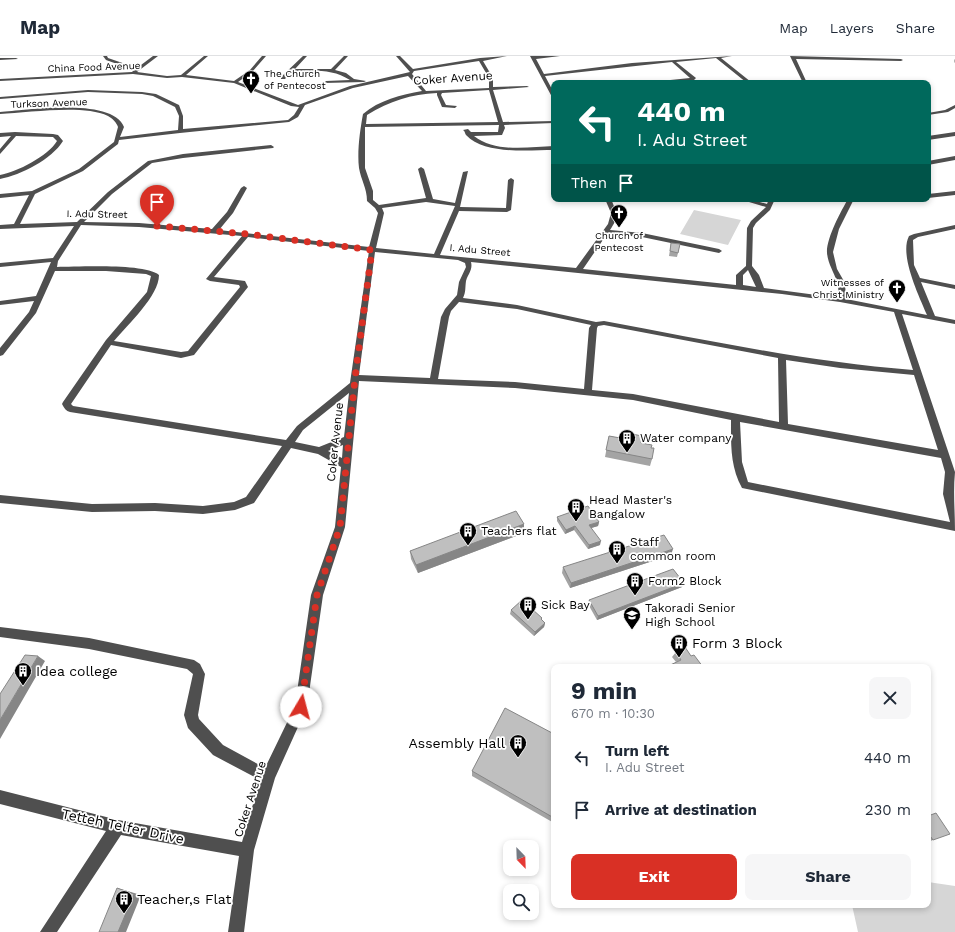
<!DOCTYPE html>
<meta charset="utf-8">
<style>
:root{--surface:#fff;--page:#f6f6f7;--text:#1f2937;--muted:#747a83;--line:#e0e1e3;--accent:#d93025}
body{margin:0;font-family:"Work Sans",sans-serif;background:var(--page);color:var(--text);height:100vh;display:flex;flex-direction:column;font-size:15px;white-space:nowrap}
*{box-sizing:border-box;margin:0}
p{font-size:13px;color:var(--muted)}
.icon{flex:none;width:22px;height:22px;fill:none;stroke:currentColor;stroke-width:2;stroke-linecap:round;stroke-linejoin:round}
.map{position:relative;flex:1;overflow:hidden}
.side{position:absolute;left:551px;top:608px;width:380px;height:244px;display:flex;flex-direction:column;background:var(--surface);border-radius:8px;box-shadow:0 2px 6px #0003}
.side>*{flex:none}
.banner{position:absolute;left:551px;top:24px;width:380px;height:122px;border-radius:8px;box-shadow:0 2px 6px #0003;background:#00695c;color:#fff;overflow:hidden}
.needle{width:26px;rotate:157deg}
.buttons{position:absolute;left:503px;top:784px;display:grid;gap:8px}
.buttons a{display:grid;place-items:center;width:36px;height:36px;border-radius:8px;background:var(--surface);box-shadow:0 2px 6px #0003;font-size:20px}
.pin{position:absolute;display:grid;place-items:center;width:34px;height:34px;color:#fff;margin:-41px -17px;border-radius:50% 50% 50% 0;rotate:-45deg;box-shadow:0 0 4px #0007}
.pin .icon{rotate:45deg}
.me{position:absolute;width:44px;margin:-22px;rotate:8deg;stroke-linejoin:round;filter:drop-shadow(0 0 3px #0008)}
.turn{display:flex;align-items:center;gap:14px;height:84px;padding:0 20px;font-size:18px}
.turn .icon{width:52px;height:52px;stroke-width:2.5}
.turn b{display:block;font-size:28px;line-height:34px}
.then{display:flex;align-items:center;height:38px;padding:0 20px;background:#0003;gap:8px;font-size:15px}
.round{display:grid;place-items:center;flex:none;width:42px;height:42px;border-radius:8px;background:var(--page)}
.summary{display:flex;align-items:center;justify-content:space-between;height:68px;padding:0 20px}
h1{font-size:24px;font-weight:700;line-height:30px}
.button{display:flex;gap:8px;margin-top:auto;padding:8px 20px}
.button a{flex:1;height:46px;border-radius:8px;background:var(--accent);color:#fff;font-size:16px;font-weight:700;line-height:46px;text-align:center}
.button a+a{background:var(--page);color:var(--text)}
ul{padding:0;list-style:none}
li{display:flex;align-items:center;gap:12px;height:52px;padding:0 20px}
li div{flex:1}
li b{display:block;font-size:15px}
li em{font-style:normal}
header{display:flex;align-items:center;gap:24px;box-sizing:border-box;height:56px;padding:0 20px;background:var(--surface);border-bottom:1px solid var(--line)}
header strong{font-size:19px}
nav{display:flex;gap:22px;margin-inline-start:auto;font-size:14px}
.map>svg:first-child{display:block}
.green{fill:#d6d6d6}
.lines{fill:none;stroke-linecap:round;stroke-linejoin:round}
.stream{stroke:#9d9d9d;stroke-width:1.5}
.minor{fill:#4f4f4f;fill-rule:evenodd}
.wall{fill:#a4a4a4}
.shaded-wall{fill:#868686}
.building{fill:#bfbfbf;stroke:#868686}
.route{stroke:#d93025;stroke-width:7;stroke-dasharray:0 12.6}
.labels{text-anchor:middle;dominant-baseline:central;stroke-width:3.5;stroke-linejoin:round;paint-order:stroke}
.far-street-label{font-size:10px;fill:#000;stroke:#fff}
.far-poi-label{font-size:10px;fill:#000;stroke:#fff;text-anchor:start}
.street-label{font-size:12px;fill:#000;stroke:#fff}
.poi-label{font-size:12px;fill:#000;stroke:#fff;text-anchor:start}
.near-poi-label{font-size:14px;fill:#000;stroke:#fff;text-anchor:start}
.near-street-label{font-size:14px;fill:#000;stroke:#fff}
</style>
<header>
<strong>Map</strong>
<nav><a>Map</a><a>Layers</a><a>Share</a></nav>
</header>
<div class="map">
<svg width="955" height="876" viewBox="0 0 955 876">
<rect width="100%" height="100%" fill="#fff"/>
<!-- green -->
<path class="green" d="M694 154 741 164 728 189 680 178Z
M928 826 955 830V876H858L852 849H928Z"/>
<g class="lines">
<!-- stream -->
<path class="stream" d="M955 4V6"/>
<!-- minor -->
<path class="minor" d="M103 0H107L108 2 137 12 153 0H158L137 16 167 20 181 19 204 0H208L186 19 234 25 250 14 262 0H266L252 16 238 26 298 49 350 30 410 16 396 0H400L413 13 480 2 507 0 483 5 493 22V31L527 30 529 31 493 34 503 66 554 65V67L504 69 505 72 502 79 474 80C495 97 529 91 554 90V94C528 94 485 99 466 79 465 78 465 75 463 74L468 73 471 76H498L499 69 365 71V112L373 135V144L379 149 426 142 418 113 421 111 424 113 433 143 455 147 463 116 468 115 460 151 506 152 508 124 511 122 514 124 511 154 507 156 459 155 440 199 576 212 608 168 611 157 605 143H611C617 157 619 161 610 174L642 177 719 193 722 195 719 197 642 181 607 178 583 213 736 229V219L746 210 747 172 751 165 766 151 739 143H749L767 148 769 143H775L770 154 756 167 753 172 752 210 759 219 764 232 839 242C838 237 839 231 837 226 834 216 828 208 827 197 826 183 841 155 848 143H854L839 173 833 196 837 213 845 227 846 243 927 259C919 240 899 199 909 180L914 178 955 169V173L918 181 913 184 914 209 920 222 955 229V233L921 226 935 260 955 264V268L902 258 955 416C953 436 955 455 955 475L742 432C730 410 731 388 731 364L633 344 515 332 359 325 345 471 323 539 307 651 275 722 254 794 244 876H228L239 800 121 779 57 876H40L106 775 0 748V734L118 764 242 786 260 724 213 699 188 672 184 659 193 618 187 613 89 593 0 581V571L89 582 194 604 200 608 205 618 198 659 199 663 223 689 265 712 295 650 311 539 335 471 341 411 318 398 291 392 254 447 235 454 203 458 155 455 92 456 0 447V439L92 448 155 447 203 450 234 446 246 441 282 390 70 356C66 355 64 352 62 348L63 346 106 284 147 236 151 220 146 218 106 215H55L36 257 3 299 0 300V292L29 256 34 245 0 249V245L36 240 51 206 0 211V207L53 202 74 170 0 173V169L14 168 29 139 0 142V138L32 135 79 113 114 86 118 71C117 67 112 62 108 60 83 48 28 57 0 58V56C26 54 113 41 124 71L120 81 178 74 179 60 175 51 153 40 142 38 88 36 0 43V41L88 34 142 36 156 38 179 49 183 60V73L288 64 294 59 299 51 291 50 234 27 182 21 167 22 133 18 0 25V23L132 16 134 14 106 4ZM479 5 489 22V32L426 35 412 18 414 15ZM408 20 422 35C401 39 379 44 363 58 360 74 357 96 359 112 361 124 367 132 367 145L375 152 378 157 369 191 219 174 233 157 247 132 244 130 241 132 227 156 212 173 139 167 84 166 112 138 152 107 183 102 273 92 274 91 271 89 183 98 148 105 108 136 77 166 20 168 35 138 83 115 118 88 119 84 180 77 289 66 298 61 305 49 353 32ZM489 34 498 66 366 68 367 59C390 45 411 38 437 37V39L442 51 455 52 457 50 446 49 441 39 442 37ZM426 146 455 150 434 198 376 192 384 157 382 152ZM81 169 139 171 242 180 206 223 210 225 239 229 240 231 188 295 181 296 114 285C128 268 159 240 159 219 144 207 77 211 57 211L58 205ZM248 181 369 195 350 327 297 370 286 384 73 350 71 348 111 289 181 302 194 299 248 231 245 225 214 221ZM375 196 458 204 465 207 466 211 459 226 457 239 445 253 441 261 430 322 359 319ZM471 206 782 238 840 246 894 256 913 314C808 306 707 284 604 265L596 266 517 249 463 242C466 236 465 232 466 225 468 218 473 214 471 206ZM748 214 756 231 743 229V219ZM459 246 517 253 591 269 589 272 584 333 515 326 438 323 449 261 451 255ZM604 269 778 302 779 366 633 338 592 334 597 272 598 270ZM786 304 840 312 914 319 938 394 788 368ZM349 337 344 381 319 391 295 386 303 374ZM740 366 941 402 945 416 943 438 950 466 748 426 742 406ZM343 389 342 402 328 395Z
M303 0H307L295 13H331L344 0H348L335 14 346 17 354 23 366 25 364 26 324 27 326 25 350 24C332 12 312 15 292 15L285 23H281V21Z
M530 0H560L536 3 544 18 632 7 732 0 721 2 751 26 747 27 716 2 676 6 696 22 694 24 641 27 690 22 672 6 545 20 554 37V42L552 41Z
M790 0 901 3 903 4 901 5 796 3 807 27H803Z
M0 2H16L18 3 0 4Z
M955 49V52L948 56 928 59V57L945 54Z
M15 76 53 78 58 79 63 85C52 103 21 119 0 123V119C17 116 48 100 57 85L53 81 16 80 0 98V93L11 80 0 81V77Z
M955 76V80L928 84V80Z
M955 100V104L928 109V105Z
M955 135V139L928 142V138Z"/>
</g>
<!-- wall -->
<path class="wall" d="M671 187 680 188 677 201 669 200Z
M632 378 641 387 651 392 652 403 650 410 605 401 609 380 626 383 631 382Z
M557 461 599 466 598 470 591 472 600 489 588 493 574 474 565 478 557 465Z
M524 468V477L418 517 411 503 410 495Z
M671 499 570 532 562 517 563 511Z
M684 527 682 531 597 564 588 548 589 544Z
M511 554 542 564 545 567 544 571 534 580 510 558Z
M676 596 691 600 676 606 672 601Z
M554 678V767L472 720V715Z
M928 760 933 784 928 786Z"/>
<!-- shaded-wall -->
<path class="shaded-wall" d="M599 466 598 470 588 473 589 469Z
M524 468V477L418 517 416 509Z
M575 470 574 474 565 478 566 474Z
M601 485 600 489 588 493 589 489Z
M673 493 671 499 570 532 571 527Z
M684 527 682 531 597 564 598 560Z
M545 567 544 571 534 580 535 576Z
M38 600 45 605 0 683V664Z
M117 832 141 839 126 876H118Z"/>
<!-- building -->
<path class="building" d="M671 187 680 188 678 197 670 195Z
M632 378 642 380 641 387 652 389 651 392H654L652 403 606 394 609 380 626 383V381L631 382Z
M588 450 599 466 589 469 601 485 589 489 575 470 566 474 557 461Z
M516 455 524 468 416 509 410 495Z
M664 479 673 493 571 527 563 511Z
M673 513 684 527 598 560 589 544Z
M522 544 542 562 541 563 545 567 535 576 511 554Z
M685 591 691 600 694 599 703 611H666L681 604 676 596Z
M25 599 38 600 0 664V638Z
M505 652 554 678V762L472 715Z
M936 757 950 778 933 784 928 777V760Z
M117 832 134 838 118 876H99Z"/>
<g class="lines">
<!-- route -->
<path class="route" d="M157 170 247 178 372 194 355 322 340 471 317 539 301 651"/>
</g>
<!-- icons -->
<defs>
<g id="church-pin" transform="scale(0.9)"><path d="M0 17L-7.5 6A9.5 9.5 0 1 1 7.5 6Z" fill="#000" stroke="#fff"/><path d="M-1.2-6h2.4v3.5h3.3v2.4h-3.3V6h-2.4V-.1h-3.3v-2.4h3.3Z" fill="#fff"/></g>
<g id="building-pin" transform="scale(0.9)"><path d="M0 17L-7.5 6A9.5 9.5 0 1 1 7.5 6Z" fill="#000" stroke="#fff"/><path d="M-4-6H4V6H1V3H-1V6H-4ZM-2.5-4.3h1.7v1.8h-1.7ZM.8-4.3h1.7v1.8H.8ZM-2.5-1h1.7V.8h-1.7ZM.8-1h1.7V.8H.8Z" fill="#fff"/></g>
<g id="school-pin" transform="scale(0.9)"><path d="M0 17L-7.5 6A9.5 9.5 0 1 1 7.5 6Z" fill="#000" stroke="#fff"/><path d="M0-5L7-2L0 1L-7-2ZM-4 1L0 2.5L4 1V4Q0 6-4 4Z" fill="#fff"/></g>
</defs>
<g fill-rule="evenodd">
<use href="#church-pin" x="251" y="23"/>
<use href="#church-pin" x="619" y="157"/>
<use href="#church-pin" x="897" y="232"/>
<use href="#building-pin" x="627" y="382"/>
<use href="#building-pin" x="576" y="451"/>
<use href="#building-pin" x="468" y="475"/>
<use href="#building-pin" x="617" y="493"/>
<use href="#building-pin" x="635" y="525"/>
<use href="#building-pin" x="528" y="549"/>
<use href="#school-pin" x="632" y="559"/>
<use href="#building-pin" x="679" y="587"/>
<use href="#building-pin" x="23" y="615"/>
<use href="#building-pin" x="518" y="687"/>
<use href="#building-pin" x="124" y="843"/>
</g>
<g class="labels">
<!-- far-street labels -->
<g class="far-street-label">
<text transform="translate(94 11) rotate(-2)">China Food Avenue</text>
<text transform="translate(49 47) rotate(-2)">Turkson Avenue</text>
<text transform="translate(97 158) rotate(1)">I. Adu Street</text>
<text transform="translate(480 194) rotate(5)">I. Adu Street</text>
</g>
<!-- far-poi labels -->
<g class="far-poi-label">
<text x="264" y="17">The Church<tspan x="264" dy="12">of Pentecost</tspan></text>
<text x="619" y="179" text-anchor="middle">Church of<tspan x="619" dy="12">Pentecost</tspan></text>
<text x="884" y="226" text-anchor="end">Witnesses of<tspan x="884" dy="12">Christ Ministry</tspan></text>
</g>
<!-- street labels -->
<g class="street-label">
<text transform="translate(453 22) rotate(-4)">Coker Avenue</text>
<text transform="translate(335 386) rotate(-84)">Coker Avenue</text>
<text transform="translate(250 743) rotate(-72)">Coker Avenue</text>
</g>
<!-- poi labels -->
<g class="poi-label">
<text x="640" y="382">Water company</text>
<text x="589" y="444">Head Master's<tspan x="589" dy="14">Bangalow</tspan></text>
<text x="481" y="475">Teachers flat</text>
<text x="630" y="486">Staff<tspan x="630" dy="14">common room</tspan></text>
<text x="648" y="525">Form2 Block</text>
<text x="541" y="549">Sick Bay</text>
<text x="645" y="552">Takoradi Senior<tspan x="645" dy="14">High School</tspan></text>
</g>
<!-- near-poi labels -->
<g class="near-poi-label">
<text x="692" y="587">Form 3 Block</text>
<text x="36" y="615">Idea college</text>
<text x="505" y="687" text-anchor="end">Assembly Hall</text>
<text x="137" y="843">Teacher,s Flat</text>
</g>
<!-- near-street labels -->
<g class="near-street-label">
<text transform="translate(123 770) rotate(12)">Tetteh Telfer Drive</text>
</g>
</g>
</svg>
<div class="buttons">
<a><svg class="needle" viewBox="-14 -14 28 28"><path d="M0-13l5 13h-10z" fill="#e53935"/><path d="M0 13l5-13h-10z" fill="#747a83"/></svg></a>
<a><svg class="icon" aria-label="search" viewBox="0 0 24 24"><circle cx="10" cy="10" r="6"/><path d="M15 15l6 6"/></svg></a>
</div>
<div class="pin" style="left:157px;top:170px;background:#d93025"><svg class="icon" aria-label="arrive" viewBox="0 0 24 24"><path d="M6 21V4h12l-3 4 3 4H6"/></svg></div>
<svg class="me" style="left:301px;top:651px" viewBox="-20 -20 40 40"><circle r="19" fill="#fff"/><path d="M0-13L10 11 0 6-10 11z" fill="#d93025"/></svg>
<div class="banner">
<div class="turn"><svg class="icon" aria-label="left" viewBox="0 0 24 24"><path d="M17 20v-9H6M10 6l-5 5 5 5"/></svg><div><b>440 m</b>I. Adu Street</div></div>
<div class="then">Then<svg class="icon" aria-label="arrive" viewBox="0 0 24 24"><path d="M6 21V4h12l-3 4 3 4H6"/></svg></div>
</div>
<section class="side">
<div class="summary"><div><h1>9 min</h1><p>670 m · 10:30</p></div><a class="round"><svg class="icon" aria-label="close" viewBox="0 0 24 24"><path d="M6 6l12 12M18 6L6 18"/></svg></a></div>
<ul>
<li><svg class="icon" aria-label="left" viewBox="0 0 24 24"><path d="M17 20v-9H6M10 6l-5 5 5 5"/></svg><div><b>Turn left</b><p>I. Adu Street</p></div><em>440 m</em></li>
<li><svg class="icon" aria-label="arrive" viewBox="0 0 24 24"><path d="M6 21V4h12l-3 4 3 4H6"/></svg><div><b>Arrive at destination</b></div><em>230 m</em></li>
</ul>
<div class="button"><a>Exit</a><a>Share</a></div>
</section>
</div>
